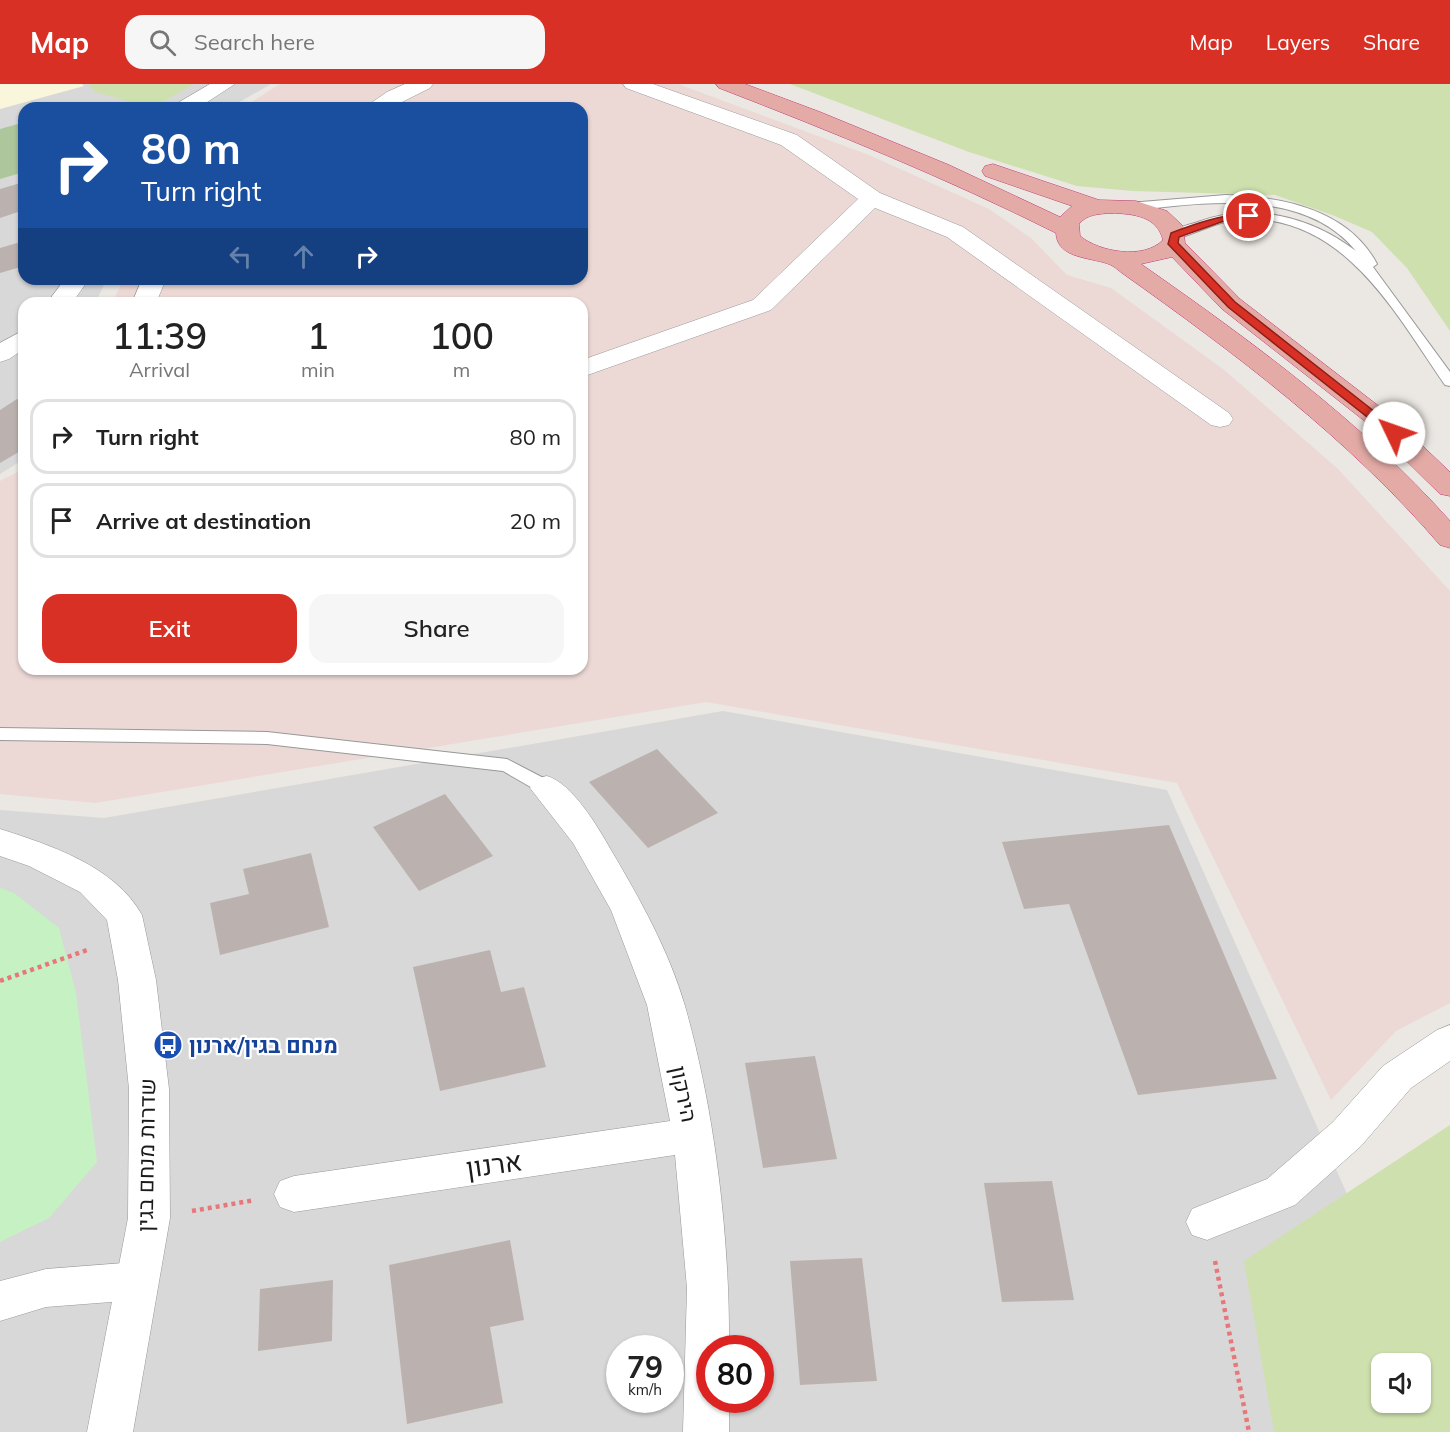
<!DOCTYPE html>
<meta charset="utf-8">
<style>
:root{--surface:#fff;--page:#f6f6f6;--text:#222;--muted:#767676;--line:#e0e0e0;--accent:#d93025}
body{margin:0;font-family:Mulish,Heebo,sans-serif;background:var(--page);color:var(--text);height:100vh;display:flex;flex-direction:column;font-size:22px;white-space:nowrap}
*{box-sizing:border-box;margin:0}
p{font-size:20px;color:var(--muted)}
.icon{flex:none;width:33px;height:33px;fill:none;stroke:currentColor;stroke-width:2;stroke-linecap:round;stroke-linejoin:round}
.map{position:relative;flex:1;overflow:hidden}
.sheet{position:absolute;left:18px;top:213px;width:570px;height:378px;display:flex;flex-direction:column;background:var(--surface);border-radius:18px;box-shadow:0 2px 4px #0004}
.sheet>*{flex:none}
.guide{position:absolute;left:18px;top:18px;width:570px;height:183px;border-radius:18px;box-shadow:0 2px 4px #0004;background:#1a4fa0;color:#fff;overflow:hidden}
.fabs{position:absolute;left:1371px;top:1269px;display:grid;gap:12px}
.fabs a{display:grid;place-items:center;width:60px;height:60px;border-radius:12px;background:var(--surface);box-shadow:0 2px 4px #0004;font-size:30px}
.speed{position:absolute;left:606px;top:1251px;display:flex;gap:12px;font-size:30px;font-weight:700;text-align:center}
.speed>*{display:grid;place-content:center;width:78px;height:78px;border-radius:50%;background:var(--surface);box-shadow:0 2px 4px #0004;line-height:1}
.speed small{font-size:15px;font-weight:400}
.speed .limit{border:9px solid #d22;background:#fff;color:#111}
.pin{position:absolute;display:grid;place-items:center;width:51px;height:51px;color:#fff;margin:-26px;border:3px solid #fff;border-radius:50%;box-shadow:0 2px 6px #0007}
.me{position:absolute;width:66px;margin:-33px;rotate:312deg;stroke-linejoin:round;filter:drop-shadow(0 0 4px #0008)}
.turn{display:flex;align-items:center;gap:21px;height:126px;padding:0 24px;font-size:27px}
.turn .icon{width:78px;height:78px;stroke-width:2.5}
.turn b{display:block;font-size:42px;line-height:51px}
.lanes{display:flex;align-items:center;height:57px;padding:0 24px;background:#0003;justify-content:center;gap:30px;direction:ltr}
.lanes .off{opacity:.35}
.eta{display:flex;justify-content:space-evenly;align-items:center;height:102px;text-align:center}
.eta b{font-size:36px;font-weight:600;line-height:42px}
.action{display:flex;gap:12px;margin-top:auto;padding:12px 24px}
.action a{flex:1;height:69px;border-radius:18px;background:var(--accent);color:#fff;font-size:24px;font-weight:600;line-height:69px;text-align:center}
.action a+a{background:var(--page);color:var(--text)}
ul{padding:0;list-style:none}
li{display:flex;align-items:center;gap:18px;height:75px;margin:0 12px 9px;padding:0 12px;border:3px solid var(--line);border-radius:18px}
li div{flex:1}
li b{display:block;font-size:22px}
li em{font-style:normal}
header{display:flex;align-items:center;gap:36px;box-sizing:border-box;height:84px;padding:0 30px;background:var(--accent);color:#fff}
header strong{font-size:28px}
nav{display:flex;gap:33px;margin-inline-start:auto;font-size:21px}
.search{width:420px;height:54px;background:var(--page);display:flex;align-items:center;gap:15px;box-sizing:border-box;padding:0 21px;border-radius:18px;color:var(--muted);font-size:22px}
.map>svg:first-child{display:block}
.residential{fill:#d9d8d8;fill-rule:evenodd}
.education{fill:#faf6dc}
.military{fill:#ecd9d6}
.grass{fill:#cde0ad;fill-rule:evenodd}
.forest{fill:#adc69b}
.park{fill:#c5f1c3}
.building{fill:#bbb2af}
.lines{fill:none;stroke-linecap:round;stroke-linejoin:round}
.service-casing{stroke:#989898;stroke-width:2}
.minor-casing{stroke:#989898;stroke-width:1}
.tertiary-casing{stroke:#989898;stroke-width:1}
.trunk-casing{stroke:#bf3978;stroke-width:1}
.path{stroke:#e77779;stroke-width:4.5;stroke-dasharray:4 4;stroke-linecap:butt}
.service{fill:#fff;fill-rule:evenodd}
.minor{fill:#fff;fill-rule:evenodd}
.tertiary{fill:#fff;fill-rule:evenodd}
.trunk{fill:#e4aba6;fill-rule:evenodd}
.route{fill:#d93025;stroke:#8d1f18;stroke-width:1.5}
.labels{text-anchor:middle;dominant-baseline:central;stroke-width:4.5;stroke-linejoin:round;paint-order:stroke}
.transit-label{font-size:22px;font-weight:bold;fill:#164399;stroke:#fff;text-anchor:start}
.street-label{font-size:22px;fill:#1b1b1b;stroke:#fff}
.near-street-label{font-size:27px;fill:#1b1b1b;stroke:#fff}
</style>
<header>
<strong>Map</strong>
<div class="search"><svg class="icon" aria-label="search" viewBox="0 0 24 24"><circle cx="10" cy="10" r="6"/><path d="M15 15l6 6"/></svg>Search here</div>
<nav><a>Map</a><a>Layers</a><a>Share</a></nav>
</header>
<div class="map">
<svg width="1450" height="1348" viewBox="0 0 1450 1348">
<rect width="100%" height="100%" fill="#ebe7e2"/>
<!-- residential -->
<path class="residential" d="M0 0H271L229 24H24V195H107L95 219H24V375L0 390Z
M723 627 1167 706 1372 1166 1450 1348H0V726L104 734ZM620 1264H670V1316H620ZM710 1264H760V1316H710ZM1382 1280H1420V1318H1382Z"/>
<!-- education -->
<path class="education" d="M0 0H82L84 2 0 25Z"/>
<!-- military -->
<path class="military" d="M280 0H678L869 71 989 125 1031 154 1067 191 1111 204 1223 285 1338 385 1450 507V919L1396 947 1331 1016 1177 699 706 618 95 719 0 710V397L24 385V585H582V219H112L124 195H582V24H242Z"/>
<!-- grass -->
<path class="grass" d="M89 0H194L152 24 95 8Z
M790 0H1450V247L1407 184 1372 148 1335 132 1275 111 1133 107 1077 102 969 68Z
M1450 1041V1348H1274L1244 1177ZM1382 1280H1420V1318H1382Z"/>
<!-- forest -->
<path class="forest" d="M18 40 24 42V88L0 95V45Z"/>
<!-- park -->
<path class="park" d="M0 804 14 809 59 844 76 909 97 1078 49 1134 0 1158Z"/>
<!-- building -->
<path class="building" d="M24 98V126L0 134V105Z
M24 157V182L0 189V164Z
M17 315 24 319V365L0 379V326Z
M657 665 718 729 648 764 589 698Z
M445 710 493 772 419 807 373 743Z
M1169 741 1277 995 1138 1011 1069 820 1024 825 1002 758Z
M311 769 329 843 220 871 210 819 249 810 243 785Z
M490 866 501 908 524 903 546 983 440 1007 413 883Z
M815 972 837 1075 763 1084 745 979Z
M1052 1097 1074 1216 1002 1218 984 1099Z
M510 1156 524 1236 490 1243 503 1319 407 1340 389 1181Z
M862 1174 877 1297 800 1301 790 1177Z
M333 1196 332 1257 258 1267 260 1205Z"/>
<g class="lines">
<!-- service casing -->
<g class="service-casing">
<path id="service" d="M1226 111C1282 113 1348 125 1377 180L1373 183 1450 288V302L1445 301C1395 229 1344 130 1241 135 1217 137 1198 149 1175 155L1169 151C1175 144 1188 141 1198 138 1253 118 1310 132 1356 167 1303 102 1201 119 1129 127L1123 123 1129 119Z
M0 644 267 648 507 675 553 699 556 704 553 709H541L503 687 267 660 0 656Z"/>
</g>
<!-- minor casing -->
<g class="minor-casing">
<path id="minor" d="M210 0H235L198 24H172L176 20Z
M405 0H433L430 4 390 24H364L387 8Z
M623 0H653L797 51 880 109 963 143 1229 329 1233 335 1229 341 1220 343 1211 341 947 153 875 124 771 226 582 293V276L753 216 858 115 781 61 626 4Z
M65 195H89L72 219H47Z
M142 195H166L156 219H132Z
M24 246V265L9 275 0 278V259Z
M547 692C572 699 598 743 611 766 640 815 669 867 685 922 715 1027 730 1155 729 1264H710V1316H729V1348H683L687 1204 675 1071 294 1128 280 1123 274 1110 280 1097 294 1092 670 1037 647 921 611 826 573 759 530 704 535 695Z
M1450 941V977L1411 1004 1361 1062 1295 1121 1207 1156 1192 1151 1186 1138 1192 1125 1267 1095 1333 1038 1383 982 1437 946Z
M137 1178 152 1183 158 1197 152 1211 137 1216 46 1223 0 1237V1197L46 1185Z"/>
</g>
<!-- tertiary casing -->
<g class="tertiary-casing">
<path id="tertiary" d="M0 745C50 761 115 782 142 831L156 896 169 1005 170 1134 133 1348H87L128 1134 129 1005 118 896 107 836 80 808 29 782 0 772Z"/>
</g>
<!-- trunk casing -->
<g class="trunk-casing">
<path id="trunk" d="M716 0H745L820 28 949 81 1060 133 1072 122 985 92 982 87 985 82 993 80 1099 116 1136 117 1167 127 1183 142 1185 159 1240 215 1389 330 1450 388V412L1440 410 1371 342 1222 225 1172 173 1141 180C1251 257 1360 336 1450 437V464L1440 461C1348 354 1236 270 1122 189 1118 186 1115 183 1111 181 1094 173 1057 176 1056 149 946 94 833 48 719 4ZM1112 129C1134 130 1157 132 1163 156 1144 176 1099 168 1080 152L1079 140C1087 130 1099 130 1112 129Z"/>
</g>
<!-- path -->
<path class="path" d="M0 897 90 865
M192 1127 255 1116
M1215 1177 1249 1348"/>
<!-- service -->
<use href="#service" class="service"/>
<!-- minor -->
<use href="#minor" class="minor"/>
<!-- tertiary -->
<use href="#tertiary" class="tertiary"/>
<!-- trunk -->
<use href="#trunk" class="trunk"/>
</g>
<!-- route -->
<path class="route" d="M1249 129 1254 132 1252 134 1224 137 1179 153 1178 159 1235 218 1398 346V351H1390L1228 223 1168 160 1171 149C1197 139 1221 131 1249 129Z"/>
<!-- icons -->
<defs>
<g id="bus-disc" transform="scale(1.5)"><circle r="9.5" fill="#1a4fb4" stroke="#fff"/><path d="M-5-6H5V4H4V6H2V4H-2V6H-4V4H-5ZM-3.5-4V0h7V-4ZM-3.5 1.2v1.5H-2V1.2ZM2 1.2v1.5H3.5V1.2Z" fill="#fff"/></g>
</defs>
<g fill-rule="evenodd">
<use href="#bus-disc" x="168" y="961"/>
</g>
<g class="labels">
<!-- transit labels -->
<g class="transit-label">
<text x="189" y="961">מנחם בגין/ארנון</text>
</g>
<!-- street labels -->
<g class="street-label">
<text transform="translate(684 1010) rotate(78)">הירקון</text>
<text transform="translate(146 1071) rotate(-89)">שדרות מנחם בגין</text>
</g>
<!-- near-street labels -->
<g class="near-street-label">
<text transform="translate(494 1080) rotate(-8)">ארנון</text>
</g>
</g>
</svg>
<div class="fabs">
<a><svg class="icon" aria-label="sound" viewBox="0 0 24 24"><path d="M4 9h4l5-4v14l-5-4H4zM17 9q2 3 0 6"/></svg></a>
</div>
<div class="speed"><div>79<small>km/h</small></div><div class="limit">80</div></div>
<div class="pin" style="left:1249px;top:132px;background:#d93025"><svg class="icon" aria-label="arrive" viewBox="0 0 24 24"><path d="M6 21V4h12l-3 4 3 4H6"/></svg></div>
<svg class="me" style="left:1394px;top:349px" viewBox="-20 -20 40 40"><circle r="19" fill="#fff"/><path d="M0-13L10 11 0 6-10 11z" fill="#d93025"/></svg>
<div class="guide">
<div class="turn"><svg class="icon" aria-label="right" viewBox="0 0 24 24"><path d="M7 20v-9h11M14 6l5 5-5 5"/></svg><div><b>80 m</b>Turn right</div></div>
<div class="lanes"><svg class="icon off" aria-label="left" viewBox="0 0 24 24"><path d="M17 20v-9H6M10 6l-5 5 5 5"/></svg><svg class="icon off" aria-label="ahead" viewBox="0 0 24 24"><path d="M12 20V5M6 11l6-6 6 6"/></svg><svg class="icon" aria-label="right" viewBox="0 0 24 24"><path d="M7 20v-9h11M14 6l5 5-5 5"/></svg></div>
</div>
<section class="sheet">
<div class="eta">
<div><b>11:39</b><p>Arrival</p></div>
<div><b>1</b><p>min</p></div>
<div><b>100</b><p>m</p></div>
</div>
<ul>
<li><svg class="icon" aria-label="right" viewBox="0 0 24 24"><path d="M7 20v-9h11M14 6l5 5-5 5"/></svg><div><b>Turn right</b></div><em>80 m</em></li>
<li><svg class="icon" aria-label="arrive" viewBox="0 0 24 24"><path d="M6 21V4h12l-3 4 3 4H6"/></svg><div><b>Arrive at destination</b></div><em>20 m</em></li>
</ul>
<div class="action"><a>Exit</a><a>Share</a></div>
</section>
</div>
